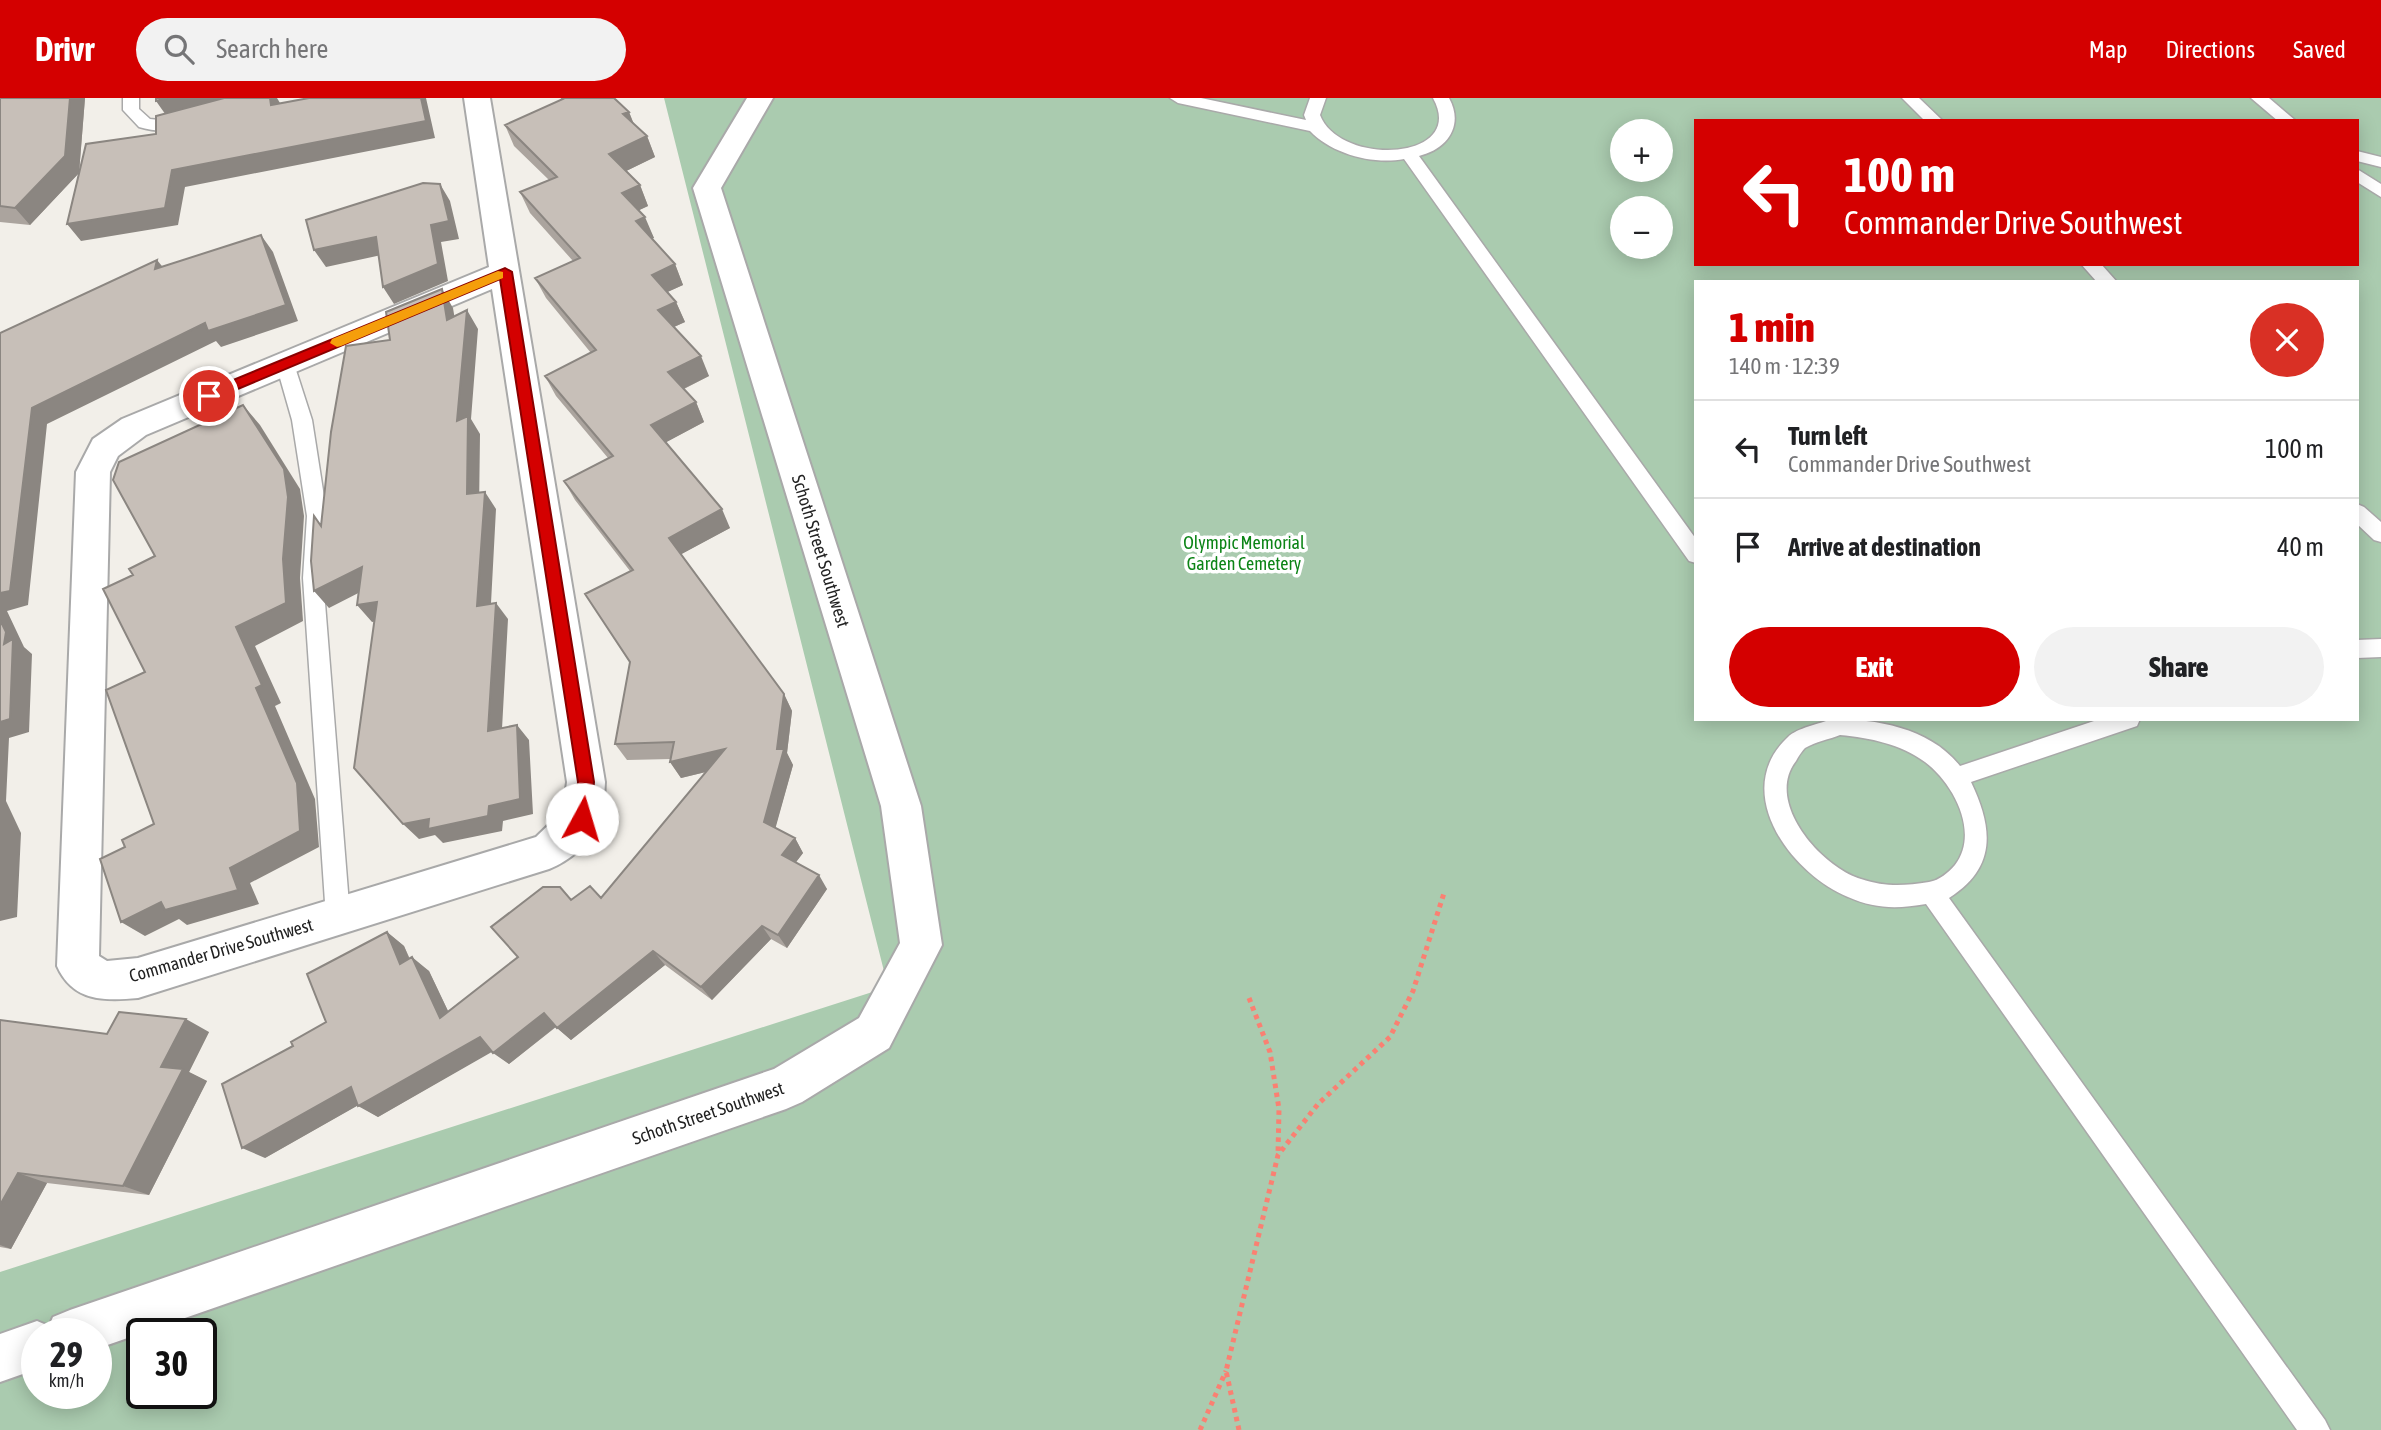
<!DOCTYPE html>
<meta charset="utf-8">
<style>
:root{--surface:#fff;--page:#f2f2f2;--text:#202124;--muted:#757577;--line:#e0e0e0;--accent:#d40000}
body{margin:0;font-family:"Asap Condensed",sans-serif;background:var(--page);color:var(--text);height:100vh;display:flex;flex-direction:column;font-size:26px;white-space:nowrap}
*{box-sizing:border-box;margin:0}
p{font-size:23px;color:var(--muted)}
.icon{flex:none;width:38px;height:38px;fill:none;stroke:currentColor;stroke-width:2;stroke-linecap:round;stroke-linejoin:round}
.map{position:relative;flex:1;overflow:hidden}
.drawer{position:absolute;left:1694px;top:182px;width:665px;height:441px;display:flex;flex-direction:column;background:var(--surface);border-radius:0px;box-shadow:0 4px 18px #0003}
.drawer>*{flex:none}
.banner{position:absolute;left:1694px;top:21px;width:665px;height:147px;border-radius:0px;box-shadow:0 4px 18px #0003;background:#d40000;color:#fff;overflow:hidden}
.controls{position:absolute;left:1610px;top:21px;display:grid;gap:14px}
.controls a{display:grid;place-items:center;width:63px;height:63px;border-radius:50%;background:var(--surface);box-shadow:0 4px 18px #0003;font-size:35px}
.speed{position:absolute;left:21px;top:1220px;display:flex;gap:14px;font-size:35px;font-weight:700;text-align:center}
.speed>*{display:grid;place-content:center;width:91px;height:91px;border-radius:50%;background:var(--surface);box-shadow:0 4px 18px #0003;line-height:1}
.speed small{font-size:18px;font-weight:400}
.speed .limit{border:4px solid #111;border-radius:10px;background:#fff;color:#111}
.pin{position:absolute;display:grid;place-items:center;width:60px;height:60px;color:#fff;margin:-30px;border:4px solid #fff;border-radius:50%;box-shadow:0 2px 7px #0007}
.me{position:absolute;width:77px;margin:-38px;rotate:6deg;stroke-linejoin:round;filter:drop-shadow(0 0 5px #0008)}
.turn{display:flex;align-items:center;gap:24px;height:147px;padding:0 35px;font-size:32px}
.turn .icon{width:91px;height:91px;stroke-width:2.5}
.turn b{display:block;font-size:49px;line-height:60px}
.round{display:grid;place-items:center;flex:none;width:74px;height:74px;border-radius:37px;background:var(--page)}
.head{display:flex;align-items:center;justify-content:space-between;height:119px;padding:0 35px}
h1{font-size:42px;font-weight:800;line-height:52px;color:var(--accent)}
.cta{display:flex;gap:14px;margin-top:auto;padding:14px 35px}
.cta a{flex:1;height:80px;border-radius:42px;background:var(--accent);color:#fff;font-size:28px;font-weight:800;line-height:80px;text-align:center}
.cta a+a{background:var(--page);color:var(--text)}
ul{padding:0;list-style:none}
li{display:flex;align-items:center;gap:21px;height:98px;padding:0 35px;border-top:2px solid var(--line)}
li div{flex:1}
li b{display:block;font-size:26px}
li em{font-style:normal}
header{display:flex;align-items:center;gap:42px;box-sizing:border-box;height:98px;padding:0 35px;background:var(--accent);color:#fff}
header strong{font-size:33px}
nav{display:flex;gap:38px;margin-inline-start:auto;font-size:24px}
.search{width:490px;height:63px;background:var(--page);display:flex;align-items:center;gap:18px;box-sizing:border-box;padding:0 24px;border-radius:38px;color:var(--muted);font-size:26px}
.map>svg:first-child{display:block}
.cemetery{fill:#aacbaf;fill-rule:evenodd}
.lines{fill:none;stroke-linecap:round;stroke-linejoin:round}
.service-casing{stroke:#a9a9a9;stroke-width:3}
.minor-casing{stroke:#a9a9a9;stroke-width:4}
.path{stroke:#fa8072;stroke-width:5;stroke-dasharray:4.5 4.5;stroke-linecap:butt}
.service{fill:#fff;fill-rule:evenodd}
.minor{fill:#fff;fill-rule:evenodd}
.wall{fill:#aba49e}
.shaded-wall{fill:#8b8681}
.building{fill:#c7bfb8;stroke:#8b8681;stroke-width:2}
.route{fill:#d40000;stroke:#8a0000;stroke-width:2}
.slow{fill:#f59e0b}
.labels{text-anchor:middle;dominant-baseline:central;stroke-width:7;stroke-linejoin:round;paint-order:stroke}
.park-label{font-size:18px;fill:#0c8416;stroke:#fff}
.street-label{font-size:18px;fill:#222;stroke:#fff}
</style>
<header>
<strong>Drivr</strong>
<div class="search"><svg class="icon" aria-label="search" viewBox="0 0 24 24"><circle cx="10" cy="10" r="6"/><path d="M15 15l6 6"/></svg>Search here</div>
<nav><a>Map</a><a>Directions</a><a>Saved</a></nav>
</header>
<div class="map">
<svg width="2381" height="1332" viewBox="0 0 2381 1332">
<rect width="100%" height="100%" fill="#f2efe9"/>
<!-- cemetery -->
<path class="cemetery" d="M664 0H2381V1332H0V1174L888 889ZM1696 23H2357V166H1696ZM1622 33H1661V72H1622ZM1622 110H1661V149H1622ZM1696 184H2357V621H1696ZM37 1236H96V1295H37ZM142 1236H201V1295H142Z"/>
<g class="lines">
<!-- service casing -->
<g class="service-casing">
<path id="service" d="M123 0H139V11L150 21 169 23 186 18 194 23C181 36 156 34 139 29L123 12Z
M1170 0H1201L1306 22 1304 17 1310 0H1326L1320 17C1340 69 1468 63 1433 0H1449C1464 27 1448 51 1419 58L1696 441V465L1689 463 1404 61C1373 67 1332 56 1310 33L1178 5Z
M1902 0H1919L1943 23H1925Z
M2251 0H2269L2296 23H2278Z
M2357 53 2381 59V69L2357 63Z
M2357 71 2381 86V99L2357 84Z
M2081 166H2101L2117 184H2097Z
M285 259 292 261 294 266 312 322 327 418 323 480 350 819 347 827 338 830 329 827 326 819 303 480 307 418 292 322 276 266 278 261Z
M2357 406 2364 409 2381 424V444L2374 442 2357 426Z
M2381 541V559L2357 560V542Z
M1832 621C1877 621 1930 630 1960 668L2100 621H2140L2137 628 1971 684C1993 730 1997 770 1949 800L2325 1322 2330 1332H2297L1926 806C1897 811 1875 811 1848 799 1790 775 1730 693 1788 639 1797 630 1819 626 1832 621ZM1840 637C1871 640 1900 646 1925 664 1953 685 1980 734 1955 767 1948 775 1940 782 1929 784 1904 788 1885 789 1861 781 1821 769 1764 704 1796 663 1798 659 1802 653 1805 650 1815 644 1830 641 1840 637Z"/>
</g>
<!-- minor casing -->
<g class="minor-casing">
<path id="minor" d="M464 0H490L605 684C604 696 605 711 601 723 594 743 568 764 549 771L138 900C104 903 73 904 57 868L76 374 93 341 122 321 489 169ZM492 191 567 684 563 713 536 739 138 860 107 863 99 858 110 374 118 358 146 337Z
M747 0H773L721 90 921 708 942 847 889 950 802 1004 786 1011 96 1251V1236H37V1271L0 1284V1236L37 1223 49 1228 53 1219 70 1212 774 971 859 920 900 845 881 708 693 90Z"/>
</g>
<!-- path -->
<path class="path" d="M1249 900 1270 954 1279 1011 1278 1056
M1200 1332 1226 1273
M1239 1332 1226 1273 1278 1057 1318 1006 1390 939 1413 893 1444 795"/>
<!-- service -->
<use href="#service" class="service"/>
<!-- minor -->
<use href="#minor" class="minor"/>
</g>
<!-- wall -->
<path class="wall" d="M0 0H85L79 75 30 127 0 124Z
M629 14 634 26 647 38 655 59 626 73 640 87 648 108 639 112 654 140H652L675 166 683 187 667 194 676 204 685 224 674 229 709 278 684 291 696 304 704 324 666 344 730 430 681 456 784 596 792 613 787 655 793 667 775 730 795 740 803 755 796 764 827 791 787 850 771 841 712 902 665 867 571 942 556 929 509 966 492 953 378 1019 358 1007 265 1060 293 948 326 924 387 834 404 848 410 861 429 873 448 913 518 859 571 802 601 800 706 674 681 680 670 664 671 661 627 662 615 646 630 565 585 496 630 473 575 402 564 383 608 360 556 298 545 278 591 255 546 200 535 180 573 163 530 115 520 94 549 82 514 48 505 27Z
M0 922 107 936 209 934 189 974 207 983 149 1097 47 1085 11 1151 0 1149Z"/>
<!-- shaded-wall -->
<path class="shaded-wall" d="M70 0H85L79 75 30 127 15 110Z
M167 0H245L168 20 156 3Z
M270 0H277L280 5 271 7Z
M421 0H426L435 40 185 89 178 127 81 143 67 126 172 72Z
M629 14 637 35 623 16Z
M647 38 655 59 618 77 609 56Z
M440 86 450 103 459 141 441 144 448 183 394 206 383 189 431 127Z
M640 87 648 108 631 116 622 95Z
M645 119 654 140 644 144 636 123Z
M261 137 273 154 298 223 221 249 216 243 47 326 28 507 7 513 24 549 32 556 29 634 9 640 6 703 21 735 17 819 0 823V624L4 546 0 522V495L32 310Z
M376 139 386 156 326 169 314 152Z
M157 162 170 178 155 171Z
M675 166 683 187 661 197 652 177Z
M442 191 453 210 458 240 447 222Z
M676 204 685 224 667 232 658 212Z
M467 212 478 231 471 321 480 336 479 414 467 396 457 323Z
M701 258 709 278 677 294 668 274Z
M696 304 704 324 661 347 651 327Z
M243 307 260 327 300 391 304 418 300 480 303 523 255 548 281 605 275 608 315 701 319 749 250 785 259 806 187 827 179 821 145 838 121 824 230 770 256 590 236 529Z
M485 394 496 411 490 524 477 508Z
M722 411 730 430 678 458 669 440Z
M362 469 376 486 329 510 314 493Z
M377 504 391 521 372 524 357 507Z
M496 505 508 521 501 649 488 633Z
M784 596 792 613 787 655 793 667 773 739 764 724 777 651Z
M517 627 529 642 533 716 503 723 502 733 443 745 435 737 419 741 403 726 489 708Z
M725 651 734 667 681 680 670 664Z
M795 740 803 755 790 772 782 757Z
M819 777 827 791 787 850 778 837Z
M762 828 771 841 712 902 701 889Z
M387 834 404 848 417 879 400 866Z
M653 853 665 867 571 942 557 930Z
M412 859 429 873 457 932 440 920Z
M544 915 558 927 509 966 493 955Z
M186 921 209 934 189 974 207 983 149 1097 123 1088 161 969Z
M480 939 497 951 378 1019 358 1008Z
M351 989 371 1000 265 1060 242 1050Z
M18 1075 47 1085 11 1151 0 1147V1107Z"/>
<!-- building -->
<path class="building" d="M0 0H70L65 58 15 110 0 108Z
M156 0H167L156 3Z
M224 0H270L271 7 309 0H421L426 23 172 72 165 110 67 126 86 46 156 36V18Z
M562 0H614L629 14 623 16 647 38 609 56 640 87 622 95 645 119 636 123 675 166 652 177 676 204 658 212 701 258 668 274 696 304 651 327 722 411 669 440 784 596 777 651H784L764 724 795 740 782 757 819 777 778 837 762 828 701 889 653 853 557 930 544 915 493 955 480 939 358 1008 351 989 242 1050 222 986 293 948 291 944 326 924 307 876 387 834 400 866 412 859 440 920 518 859 491 829 543 789H560L571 802 590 788 601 800 725 651 670 664 674 644 615 646 630 564 585 496 633 472 564 383 613 358 545 278 596 252 535 180 580 160 520 94 557 79 505 27 563 1Z
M423 85 440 86 449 123 431 127 438 166 383 189 376 139 314 152 306 122Z
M261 137 286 207 208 233 205 225 32 310 10 493 0 495V235L157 162 155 171Z
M442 191 447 222 467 212 457 323 468 318 467 396 485 394 477 508 496 505 488 633 517 627 520 701 489 708 488 718 428 731 429 721 403 726 354 670 377 504 357 507 362 469 314 493 311 463 314 418 321 428 331 334 346 248 390 242 386 214Z
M243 307 284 371 288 399 283 461 286 505 236 529 262 587 256 590 297 685 300 733 230 770 238 792 165 812 161 804 121 824 100 761 125 749 122 742 154 726 106 592 145 574 103 491 133 477 129 471 155 458 113 382 119 364Z
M0 522 6 534 4 546 13 541 10 621 0 624Z
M119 914 186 921 161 969 183 971 123 1088 18 1075 0 1107V922L107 936Z"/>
<!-- route -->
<path class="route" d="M505 170 512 174 594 684 590 721 587 726H576L574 721 578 684 500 181 214 301 209 303 202 298 204 294Z"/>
<!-- slow -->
<path class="slow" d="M498 173 503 174V180L341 248 337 249 330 245 332 241Z"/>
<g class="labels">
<!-- park labels -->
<g class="park-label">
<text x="1244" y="444">Olympic Memorial<tspan x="1244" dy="21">Garden Cemetery</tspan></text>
</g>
<!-- street labels -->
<g class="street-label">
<text transform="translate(821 453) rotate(73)">Schoth Street Southwest</text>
<text transform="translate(221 852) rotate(-16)">Commander Drive Southwest</text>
<text transform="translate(708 1015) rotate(-19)">Schoth Street Southwest</text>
</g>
</g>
</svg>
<div class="controls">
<a>+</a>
<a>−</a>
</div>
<div class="speed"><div>29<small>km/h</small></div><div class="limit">30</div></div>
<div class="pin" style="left:209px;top:298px;background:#d93025"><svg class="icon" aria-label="arrive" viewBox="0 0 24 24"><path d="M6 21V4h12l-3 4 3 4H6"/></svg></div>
<svg class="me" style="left:582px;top:721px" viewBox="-20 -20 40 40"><circle r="19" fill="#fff"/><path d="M0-13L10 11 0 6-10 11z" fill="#d40000"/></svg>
<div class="banner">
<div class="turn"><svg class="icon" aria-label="left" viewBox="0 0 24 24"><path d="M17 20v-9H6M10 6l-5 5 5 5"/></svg><div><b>100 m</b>Commander Drive Southwest</div></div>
</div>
<section class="drawer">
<div class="head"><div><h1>1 min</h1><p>140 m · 12:39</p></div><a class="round" style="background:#d93025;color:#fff"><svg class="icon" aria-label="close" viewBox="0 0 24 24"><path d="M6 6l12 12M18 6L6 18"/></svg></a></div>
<ul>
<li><svg class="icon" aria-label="left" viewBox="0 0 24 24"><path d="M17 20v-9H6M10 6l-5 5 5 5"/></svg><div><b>Turn left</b><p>Commander Drive Southwest</p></div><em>100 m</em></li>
<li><svg class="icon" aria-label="arrive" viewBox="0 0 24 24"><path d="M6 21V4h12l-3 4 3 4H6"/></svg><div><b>Arrive at destination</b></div><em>40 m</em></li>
</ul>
<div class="cta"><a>Exit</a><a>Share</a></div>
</section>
</div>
